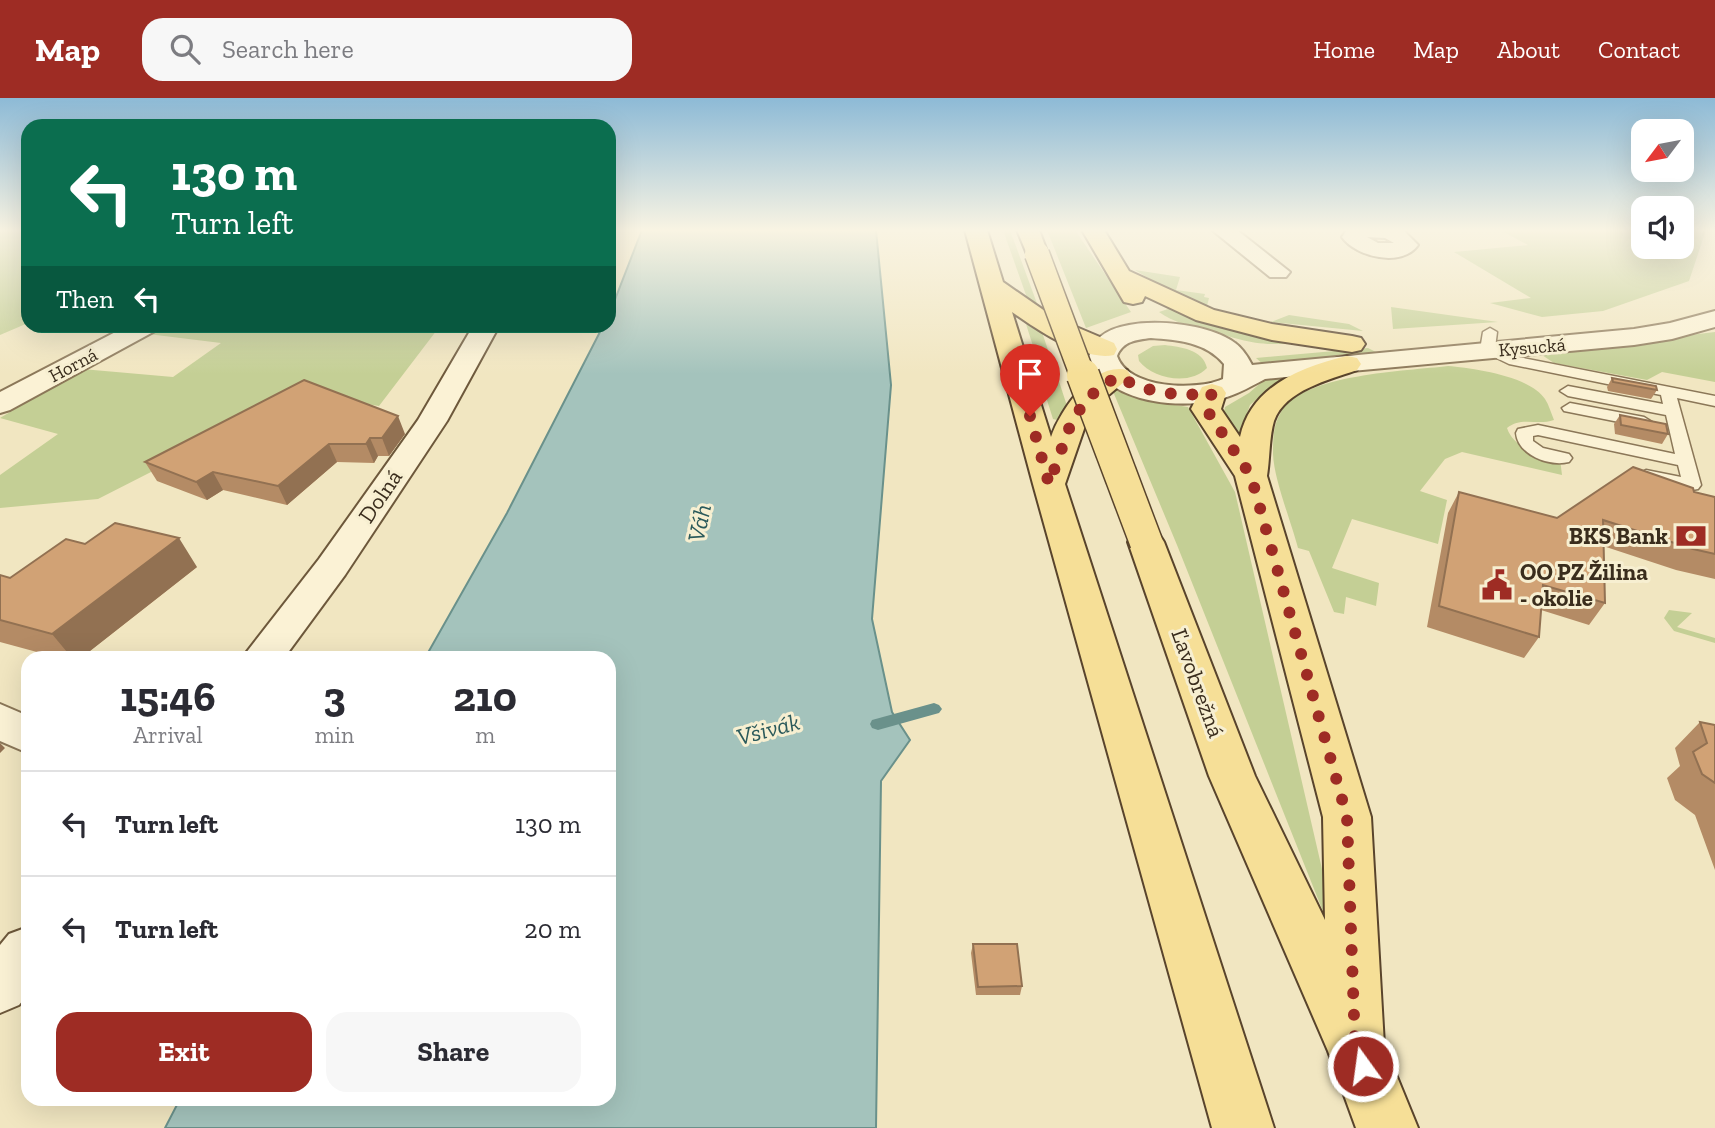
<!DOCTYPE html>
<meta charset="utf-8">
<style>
:root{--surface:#fff;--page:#f7f7f7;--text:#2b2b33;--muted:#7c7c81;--line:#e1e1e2;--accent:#9e2c24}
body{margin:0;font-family:"Zilla Slab",serif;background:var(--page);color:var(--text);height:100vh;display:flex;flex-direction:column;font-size:26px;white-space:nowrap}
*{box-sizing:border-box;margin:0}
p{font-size:23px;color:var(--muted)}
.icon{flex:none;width:38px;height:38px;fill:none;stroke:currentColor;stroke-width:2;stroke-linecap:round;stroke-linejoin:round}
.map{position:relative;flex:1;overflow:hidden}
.panel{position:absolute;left:21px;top:553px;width:595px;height:455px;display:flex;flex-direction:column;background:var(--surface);border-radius:21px;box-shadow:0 7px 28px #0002}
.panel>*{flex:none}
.banner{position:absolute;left:21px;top:21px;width:595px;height:214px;border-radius:21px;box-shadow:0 7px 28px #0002;background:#0b6e4f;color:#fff;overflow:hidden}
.needle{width:46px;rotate:238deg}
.buttons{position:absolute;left:1631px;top:21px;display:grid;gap:14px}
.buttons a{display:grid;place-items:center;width:63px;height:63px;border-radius:14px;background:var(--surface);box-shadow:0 7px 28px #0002;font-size:35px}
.pin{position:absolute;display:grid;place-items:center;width:60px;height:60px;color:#fff;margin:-72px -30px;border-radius:50% 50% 50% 0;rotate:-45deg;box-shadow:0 0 7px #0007}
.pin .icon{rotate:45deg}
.me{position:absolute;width:77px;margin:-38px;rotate:346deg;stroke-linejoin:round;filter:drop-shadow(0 0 5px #0008)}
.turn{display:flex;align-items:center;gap:24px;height:147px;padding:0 35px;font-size:32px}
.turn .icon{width:91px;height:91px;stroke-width:2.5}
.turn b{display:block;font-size:49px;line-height:60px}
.then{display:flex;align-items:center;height:66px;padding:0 35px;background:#0003;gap:14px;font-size:26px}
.eta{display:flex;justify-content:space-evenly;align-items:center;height:119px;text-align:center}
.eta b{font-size:42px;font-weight:700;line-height:49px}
.button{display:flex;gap:14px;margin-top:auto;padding:14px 35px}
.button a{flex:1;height:80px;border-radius:21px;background:var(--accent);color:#fff;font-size:28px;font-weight:700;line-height:80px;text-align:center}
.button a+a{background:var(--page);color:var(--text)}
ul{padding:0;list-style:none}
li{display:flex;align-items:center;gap:21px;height:105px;padding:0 35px;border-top:2px solid var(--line)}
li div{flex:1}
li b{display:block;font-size:26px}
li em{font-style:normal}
header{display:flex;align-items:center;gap:42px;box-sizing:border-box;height:98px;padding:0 35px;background:var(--accent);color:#fff}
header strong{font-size:33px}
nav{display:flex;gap:38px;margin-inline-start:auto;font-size:24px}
.search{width:490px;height:63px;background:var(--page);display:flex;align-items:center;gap:18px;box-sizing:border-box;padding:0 24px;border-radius:21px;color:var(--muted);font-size:26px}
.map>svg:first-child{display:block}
.green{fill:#c4cf95}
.water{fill:#a4c3bc;stroke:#6a918b;stroke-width:2}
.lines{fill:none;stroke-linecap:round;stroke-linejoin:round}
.stream{fill:#6a918b;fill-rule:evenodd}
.service-casing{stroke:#8b7758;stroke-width:3}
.minor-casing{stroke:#8b7758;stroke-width:4}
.secondary-casing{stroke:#6d583b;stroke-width:4}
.primary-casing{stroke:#59442c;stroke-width:4}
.service{fill:#fbf2d5;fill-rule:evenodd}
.minor{fill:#fbf2d5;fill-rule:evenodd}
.secondary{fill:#fbf2d5;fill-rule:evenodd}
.primary{fill:#f6df97;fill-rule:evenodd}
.primary-bridge-far1-casing{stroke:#59442c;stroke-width:27;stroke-linecap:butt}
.primary-bridge-casing{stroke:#59442c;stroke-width:35;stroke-linecap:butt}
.primary-bridge-far1{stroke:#f6df97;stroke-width:24}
.primary-bridge{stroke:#f6df97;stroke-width:32}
.wall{fill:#b48b65}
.shaded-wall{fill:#927152}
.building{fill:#d1a275;stroke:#927152;stroke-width:2}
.route{stroke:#9e2c24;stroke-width:12;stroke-dasharray:0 21.6}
.labels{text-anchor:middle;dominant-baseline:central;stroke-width:6;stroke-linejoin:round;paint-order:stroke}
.far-street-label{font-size:19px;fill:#3a2d1d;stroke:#f7efd1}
.street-label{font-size:23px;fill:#3a2d1d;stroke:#f7efd1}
.poi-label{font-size:23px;font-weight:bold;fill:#3a2d1d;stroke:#f7efd1;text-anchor:end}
.water-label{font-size:24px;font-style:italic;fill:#2b5a5b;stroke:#f7efd1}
</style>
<header>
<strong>Map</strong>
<div class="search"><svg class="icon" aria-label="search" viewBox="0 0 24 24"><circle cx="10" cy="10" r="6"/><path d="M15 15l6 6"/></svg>Search here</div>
<nav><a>Home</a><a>Map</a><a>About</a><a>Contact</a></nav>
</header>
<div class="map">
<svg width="1715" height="1030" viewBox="0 0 1715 1030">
<rect width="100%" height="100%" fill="#f1e6c1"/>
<!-- green -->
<path class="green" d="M0 132H28V225L0 237Z
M1003 132H1010L1046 230 1032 214Z
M1047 132H1075L1131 214 1086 230Z
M1500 132H1643V149H1682V132H1706L1689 183 1603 213 1542 219 1490 205 1531 200 1454 154 1528 147Z
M1135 172 1180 179 1176 192 1205 196 1204 199 1209 200 1207 208 1184 197 1179 199Z
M1391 209 1498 224 1393 231Z
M1171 210 1293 244V245C1256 249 1240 241 1206 232 1189 228 1173 224 1159 214Z
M1289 217 1349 226 1363 233 1271 224Z
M1026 226 1042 234 1052 264 1039 267Z
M160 228H440L379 308 304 296 98 401 0 410V377L58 336 0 320 82 271 173 279 221 245 148 236Z
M1715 234V284L1662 274 1647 282 1554 265 1539 255Z
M1165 247C1180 249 1203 251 1207 270 1190 288 1153 281 1139 263L1138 257 1153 248Z
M1368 250 1378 255 1264 267 1256 260Z
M1448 268C1473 270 1530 278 1545 301 1549 307 1551 315 1554 322 1537 328 1522 318 1507 330 1514 351 1540 356 1560 361L1562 377 1462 354 1445 361 1420 393 1447 402 1438 446 1352 421 1332 470 1379 485 1376 508 1346 499 1344 516 1334 514 1309 453 1298 450C1291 423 1274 382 1273 356 1273 341 1273 327 1281 314 1302 276 1407 273 1448 268Z
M1055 271 1067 308 1057 322 1053 321 1040 280 1044 274Z
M1284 277 1290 278 1273 287 1250 307 1239 338 1223 319 1225 309 1249 295 1264 282Z
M1112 291 1141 302 1188 309 1235 394 1334 823 1326 821 1177 447Z
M1669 512 1692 515 1677 529 1715 540V545L1674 533 1664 520Z"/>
<!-- water -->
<path class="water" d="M642 132H876L891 287 872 521 892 614 910 642 881 683 876 1030H165L180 1001H609V560H425L507 415 603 228H609V217Z"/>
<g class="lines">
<!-- stream -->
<path class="stream" d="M934 605 939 607 942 611 939 615 878 632 872 630 870 626 872 622Z"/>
<!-- service casing -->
<g class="service-casing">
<path id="service" d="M1490 230 1497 234 1495 250 1513 258 1715 298V308L1677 300 1701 387 1698 391 1692 392 1640 381 1637 377 1646 372 1681 379 1678 367 1538 337 1533 338V343L1543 350 1569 356 1572 360 1569 364C1549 369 1518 357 1516 335L1518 331 1538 327 1675 356 1666 317 1568 298 1560 293 1568 288 1663 306 1661 297 1509 266 1480 252 1483 234Z
M1570 305 1644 319 1652 324 1644 329 1564 313 1562 310Z"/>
</g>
<!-- minor casing -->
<g class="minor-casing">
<path id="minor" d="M1212 132H1237L1290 174 1286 179H1270Z
M1347 132H1403L1418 147C1402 170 1356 159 1342 139ZM1367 139 1385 140 1394 145H1378Z
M1715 213V229L1672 241 1634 247 1265 281C1248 290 1231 300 1211 303 1171 311 1103 302 1089 258 1092 252 1095 243 1100 239 1127 215 1209 224 1235 245 1242 250 1248 259 1252 267L1634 231 1670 225ZM1151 240C1178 242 1206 244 1224 266L1223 281C1196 293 1128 291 1117 258 1123 243 1136 242 1151 240Z
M127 228H159L155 233 10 312 0 315V294Z
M0 606 28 618V655L0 643Z"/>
</g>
<!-- secondary casing -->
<g class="secondary-casing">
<path id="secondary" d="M473 228H499L447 323 345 477 284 560H242L319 461 418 322Z
M28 829V896L19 907 0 915V847L9 836Z"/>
</g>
<!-- primary casing -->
<g class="primary-casing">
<path id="primary" d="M965 132H987L1003 184 1055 220 1114 245 1117 251 1114 257C1084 264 1036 231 1012 214L1051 339C1061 311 1093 264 1127 272L1131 278 1098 306 1085 328 1065 386 1274 1030H1212L1033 386Z
M1017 132H1039L1048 156 1045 161H1029Z
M1082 132H1104L1129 173 1214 212 1272 226 1352 238 1361 240 1365 246 1361 252 1352 254 1272 242 1196 222 1145 198 1142 204 1133 206 1124 204Z
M1347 258 1357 260 1361 266 1357 272C1329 282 1285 292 1274 323 1269 340 1270 360 1267 378L1371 719 1384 947 1418 1030H1356L1328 953 1209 678 1128 444 1133 436 1146 433 1159 436 1164 444 1255 678 1325 822 1323 719 1235 378 1191 311 1202 289 1212 286 1222 289 1226 295 1221 311 1240 339C1251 288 1301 269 1347 258Z"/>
</g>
<!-- service -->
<use href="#service" class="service"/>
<!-- minor -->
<use href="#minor" class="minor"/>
<!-- secondary -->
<use href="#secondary" class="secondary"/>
<!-- primary -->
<use href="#primary" class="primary"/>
<!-- primary-bridge-far1 casing -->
<g class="primary-bridge-far1-casing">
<path id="primary-bridge-far1" d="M1037 156 1083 279"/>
</g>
<!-- primary-bridge casing -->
<g class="primary-bridge-casing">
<path id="primary-bridge" d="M1083 277 1146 444"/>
</g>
<!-- primary-bridge-far1 -->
<use href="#primary-bridge-far1" class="primary-bridge-far1"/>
<!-- primary-bridge -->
<use href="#primary-bridge" class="primary-bridge"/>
</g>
<!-- wall -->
<path class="wall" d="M1612 280 1657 292 1651 301 1608 293 1607 289Z
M1620 317 1668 336 1662 346 1615 336 1614 326Z
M405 336 389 358H378L374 365 337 364 287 407 223 392 207 402 157 383 145 364Z
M1459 394 1557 420 1694 394 1715 399V481L1676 472 1603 448 1605 505 1589 527 1541 512 1539 539 1524 560 1427 529 1448 415Z
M197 469 81 560H59L0 544V477L10 480Z
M1700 624 1715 627V772L1695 717 1675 702 1667 680 1680 668 1675 650Z
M973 846 1022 888 1020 897H976L971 855Z"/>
<!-- shaded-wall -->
<path class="shaded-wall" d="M398 318 405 336 389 358 382 340Z
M370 340 378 358 374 365 366 346Z
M329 346 337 364 287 407 278 388Z
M213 374 223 392 207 402 196 384Z
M179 440 197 469 81 560H72L52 536Z
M0 645 5 650 0 655Z"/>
<!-- building -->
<path class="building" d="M1612 280 1656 288 1657 292 1613 284Z
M304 282 398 318 382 340H370L366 346H329L278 388 213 374 196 384 145 364Z
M1620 317 1666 326 1668 336 1621 327Z
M1633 369 1693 390 1694 394 1715 399V456L1693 451 1603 422 1605 505 1543 487 1539 539 1439 508 1459 394 1557 420Z
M115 425 179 440 52 536 0 522V477L10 480 66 441 85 446Z
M1700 624 1715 627V685L1702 676 1693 654 1707 645Z
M973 846H1017L1022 888 978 889Z"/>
<!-- sky -->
<linearGradient id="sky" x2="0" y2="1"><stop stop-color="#8dbad6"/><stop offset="0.48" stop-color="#f9f4e3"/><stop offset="1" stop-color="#f9f4e3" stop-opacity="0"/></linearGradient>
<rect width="1715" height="276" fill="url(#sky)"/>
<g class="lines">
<!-- route -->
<path class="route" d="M1030 318 1049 386 1070 328 1086 301 1117 278C1147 295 1178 299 1212 295L1206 311 1251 378 1347 719 1355 947 1363 968"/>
</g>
<!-- icons -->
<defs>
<g id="bank-bare" transform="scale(2.415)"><path d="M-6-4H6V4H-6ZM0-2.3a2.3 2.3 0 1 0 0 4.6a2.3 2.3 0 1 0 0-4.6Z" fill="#9e2c24" stroke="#f7efd1" stroke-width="2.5" paint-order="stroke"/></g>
<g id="civic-bare" transform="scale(2.415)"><path d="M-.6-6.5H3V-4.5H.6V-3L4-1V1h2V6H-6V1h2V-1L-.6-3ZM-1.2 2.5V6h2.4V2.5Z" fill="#9e2c24" stroke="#f7efd1" stroke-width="2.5" paint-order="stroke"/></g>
</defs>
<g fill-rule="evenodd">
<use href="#bank-bare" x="1691" y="438"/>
<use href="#civic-bare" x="1497" y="487"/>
</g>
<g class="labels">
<!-- far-street labels -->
<g class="far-street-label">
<text transform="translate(1532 249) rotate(-5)">Kysucká</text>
<text transform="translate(73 267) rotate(-28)">Horná</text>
</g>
<!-- street labels -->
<g class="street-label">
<text transform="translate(380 398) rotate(-56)">Dolná</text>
<text transform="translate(1198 585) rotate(70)">Ľavobrežná</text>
</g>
<!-- poi labels -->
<g class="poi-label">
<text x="1668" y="438">BKS Bank</text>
<text x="1520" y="474" text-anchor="start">OO PZ Žilina<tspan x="1520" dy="26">- okolie</tspan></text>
</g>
<!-- water labels -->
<g class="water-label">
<text transform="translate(699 425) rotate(-78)">Váh</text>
<text transform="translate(768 631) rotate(-15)">Všivák</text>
</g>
</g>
</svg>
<div class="buttons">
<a><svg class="needle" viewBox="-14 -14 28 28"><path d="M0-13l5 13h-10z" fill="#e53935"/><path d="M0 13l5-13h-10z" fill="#7c7c81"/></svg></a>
<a><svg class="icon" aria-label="sound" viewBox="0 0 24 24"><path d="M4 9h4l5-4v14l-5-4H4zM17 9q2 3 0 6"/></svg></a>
</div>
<div class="pin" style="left:1030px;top:318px;background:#d93025"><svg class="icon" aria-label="arrive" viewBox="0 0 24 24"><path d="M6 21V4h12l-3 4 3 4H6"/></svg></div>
<svg class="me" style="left:1363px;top:968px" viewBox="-20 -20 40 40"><circle r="17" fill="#9e2c24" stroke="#fff" stroke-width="3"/><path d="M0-11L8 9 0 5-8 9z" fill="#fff"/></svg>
<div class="banner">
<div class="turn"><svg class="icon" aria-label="left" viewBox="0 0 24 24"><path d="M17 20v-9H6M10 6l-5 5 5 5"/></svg><div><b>130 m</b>Turn left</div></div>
<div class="then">Then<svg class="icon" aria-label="left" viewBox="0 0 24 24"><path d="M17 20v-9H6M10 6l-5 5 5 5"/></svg></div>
</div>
<section class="panel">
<div class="eta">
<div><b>15:46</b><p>Arrival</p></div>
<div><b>3</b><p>min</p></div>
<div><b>210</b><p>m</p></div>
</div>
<ul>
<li><svg class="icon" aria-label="left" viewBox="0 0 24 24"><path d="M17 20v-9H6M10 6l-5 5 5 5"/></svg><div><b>Turn left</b></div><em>130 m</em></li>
<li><svg class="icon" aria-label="left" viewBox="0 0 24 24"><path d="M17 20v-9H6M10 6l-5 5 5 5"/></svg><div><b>Turn left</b></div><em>20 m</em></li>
</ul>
<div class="button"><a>Exit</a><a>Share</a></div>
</section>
</div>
